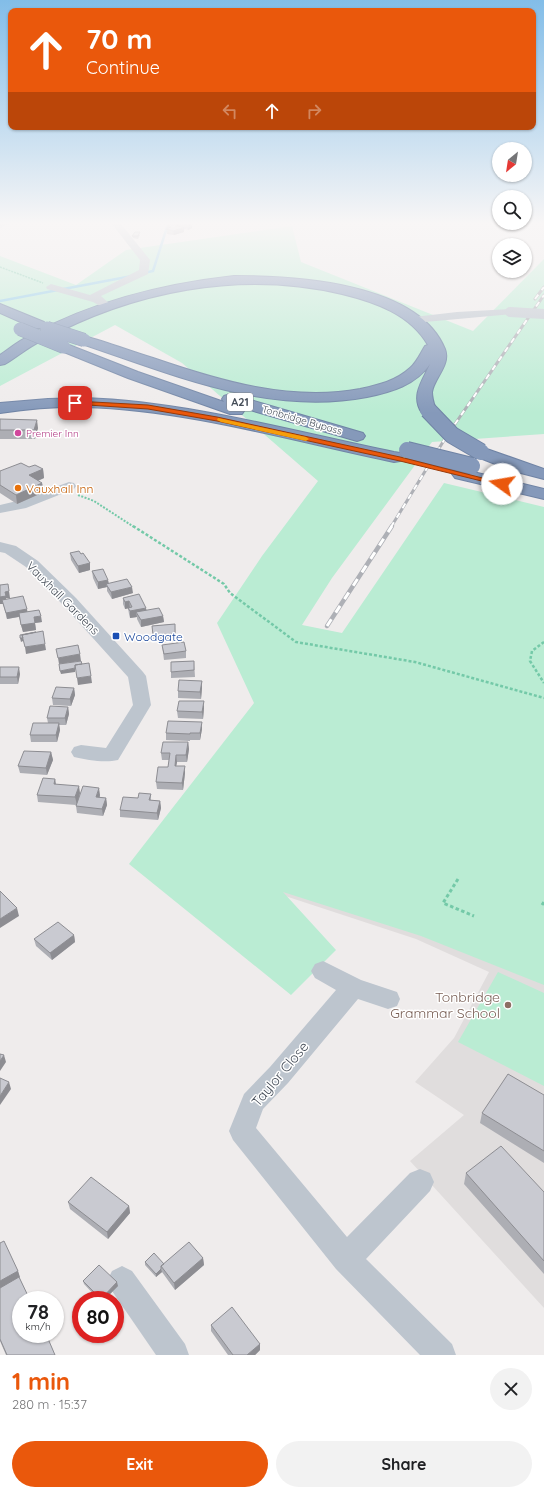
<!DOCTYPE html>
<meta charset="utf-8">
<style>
:root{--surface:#fff;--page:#f2f2f2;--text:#202124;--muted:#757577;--accent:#ea580c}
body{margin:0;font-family:Quicksand,sans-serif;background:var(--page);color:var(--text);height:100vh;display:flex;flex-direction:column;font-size:15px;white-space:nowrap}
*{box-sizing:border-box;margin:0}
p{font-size:13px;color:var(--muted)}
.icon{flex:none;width:22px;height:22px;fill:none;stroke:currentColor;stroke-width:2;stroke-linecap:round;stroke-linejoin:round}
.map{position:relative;height:1355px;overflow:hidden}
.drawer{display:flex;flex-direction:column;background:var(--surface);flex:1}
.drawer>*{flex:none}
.banner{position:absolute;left:8px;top:8px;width:528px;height:122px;border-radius:8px;box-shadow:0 1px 3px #0004;background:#ea580c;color:#fff;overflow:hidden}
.needle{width:26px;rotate:210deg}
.tools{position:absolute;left:492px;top:142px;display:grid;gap:8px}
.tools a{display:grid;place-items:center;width:40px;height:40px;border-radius:50%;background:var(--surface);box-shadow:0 1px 3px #0004;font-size:20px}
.speed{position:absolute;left:12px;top:1291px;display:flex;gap:8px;font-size:20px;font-weight:700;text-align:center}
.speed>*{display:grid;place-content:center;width:52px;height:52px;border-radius:50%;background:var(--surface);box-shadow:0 1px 3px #0004;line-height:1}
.speed small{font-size:10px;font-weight:400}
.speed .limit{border:6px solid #d22;background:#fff;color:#111}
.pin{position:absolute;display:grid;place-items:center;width:34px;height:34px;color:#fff;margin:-17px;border-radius:8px;box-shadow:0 2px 6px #0006}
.me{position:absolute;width:44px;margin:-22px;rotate:283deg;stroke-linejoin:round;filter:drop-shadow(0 0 3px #0008)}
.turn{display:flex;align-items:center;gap:14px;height:84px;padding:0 12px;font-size:18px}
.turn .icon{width:52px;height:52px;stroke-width:2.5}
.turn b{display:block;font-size:28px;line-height:34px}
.lanes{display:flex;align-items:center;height:38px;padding:0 12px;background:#0003;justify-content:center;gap:20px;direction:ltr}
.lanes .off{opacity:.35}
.round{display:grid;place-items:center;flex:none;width:42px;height:42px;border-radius:21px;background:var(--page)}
.overview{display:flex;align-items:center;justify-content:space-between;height:68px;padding:0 12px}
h1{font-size:24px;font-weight:800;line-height:30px;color:var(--accent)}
.action{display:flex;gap:8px;margin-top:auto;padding:8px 12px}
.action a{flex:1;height:46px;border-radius:24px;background:var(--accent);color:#fff;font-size:16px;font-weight:800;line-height:46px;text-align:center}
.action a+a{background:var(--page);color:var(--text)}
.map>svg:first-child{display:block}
.education{fill:#e0dddd}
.green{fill:#baecd3}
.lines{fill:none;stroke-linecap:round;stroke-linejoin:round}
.stream{stroke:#89cae8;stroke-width:2.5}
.highway-casing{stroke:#7084a5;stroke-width:2}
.path-far3{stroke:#74c9a8;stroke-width:1.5;stroke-dasharray:2 1;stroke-linecap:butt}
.path-far2{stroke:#74c9a8;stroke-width:2;stroke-dasharray:2 1.5;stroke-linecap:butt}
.path-far1{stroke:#74c9a8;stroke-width:2.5;stroke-dasharray:3 2;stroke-linecap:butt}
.path{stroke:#74c9a8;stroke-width:3;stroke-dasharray:3.5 2.5;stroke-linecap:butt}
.minor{fill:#bdc5ce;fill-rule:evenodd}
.highway{fill:#8599ba;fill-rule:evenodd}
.rail-far1-casing{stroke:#aeb0b6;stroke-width:3}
.rail-casing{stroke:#aeb0b6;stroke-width:4.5}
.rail-far1{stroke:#fff;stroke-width:2;stroke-dasharray:5.5;stroke-linecap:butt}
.rail{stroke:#fff;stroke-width:3;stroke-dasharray:8;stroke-linecap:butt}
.highway-bridge-far1-casing{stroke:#7084a5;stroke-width:14;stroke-linecap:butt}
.highway-bridge-casing{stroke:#7084a5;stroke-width:18;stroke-linecap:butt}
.minor-bridge{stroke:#bdc5ce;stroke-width:10}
.highway-bridge-far1{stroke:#8599ba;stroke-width:13}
.highway-bridge{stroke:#8599ba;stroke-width:16}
.wall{fill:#adaeb4}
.shaded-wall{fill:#8d8d92}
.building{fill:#c9cad1;stroke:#8d8d92}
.route{fill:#ea580c;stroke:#983908}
.slow{fill:#f59e0b}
.hotel-dot{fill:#d1479c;stroke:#fff;stroke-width:1.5}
.food-dot{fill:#e8710a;stroke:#fff;stroke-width:1.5}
.transit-dot{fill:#1a4fb4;stroke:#fff;stroke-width:1.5}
.education-dot{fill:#8d6e63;stroke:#fff;stroke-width:1.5}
.labels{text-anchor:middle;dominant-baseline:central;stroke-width:3;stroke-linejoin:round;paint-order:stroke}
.far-street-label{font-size:10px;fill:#454d58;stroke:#fff}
.far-hotel-label{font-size:10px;fill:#b23c85;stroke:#fff;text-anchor:start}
.shield{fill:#fff;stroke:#7d828a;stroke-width:1}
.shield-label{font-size:11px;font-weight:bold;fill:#454d58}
.food-label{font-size:12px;fill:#c56008;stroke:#fff;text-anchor:start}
.street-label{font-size:12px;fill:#454d58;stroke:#fff}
.transit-label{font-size:12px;fill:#164399;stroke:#fff;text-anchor:start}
.near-education-label{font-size:14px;fill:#785e54;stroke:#fff;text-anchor:end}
.near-street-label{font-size:14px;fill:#454d58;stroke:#fff}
</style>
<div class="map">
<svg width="544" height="1355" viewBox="0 0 544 1355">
<rect width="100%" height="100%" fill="#efecec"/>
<!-- education -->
<path class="education" d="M544 731V1308L410 1161 464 1115 415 1082 454 1038 489 972 416 939 215 873Z"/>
<!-- green -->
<path class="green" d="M292 226 301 262 473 331 544 259V434L432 442 332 578 302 625 342 633 444 483 544 507V985L421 936 283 892 336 950 291 995 129 864 254 703 217 623 262 556 318 481 182 363 115 325 0 386V256L76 285 126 250Z
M498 972 544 993V1086L458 1042Z"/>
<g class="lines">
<!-- stream -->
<path class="stream" d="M143 273 153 271 168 224
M0 301 132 276"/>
<!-- highway casing -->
<g class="highway-casing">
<path id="highway" d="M234 276C294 276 418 282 445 349 451 365 434 378 432 392 432 399 434 404 436 410L434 413H422C410 396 423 380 430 364 416 385 391 392 367 397 267 416 172 374 79 343L77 340 79 337 84 336C107 342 130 351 153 358 220 381 290 402 360 389 378 385 396 381 410 368 417 362 420 354 425 346L428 345C410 314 375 302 342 294 239 270 133 291 41 341 28 347 17 357 5 364L0 365V355C10 348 20 340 31 335 94 301 162 284 234 276Z
M0 304 44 322 46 325 44 328H34L0 313Z
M64 343 138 372 224 402 222 399 224 396 230 394 363 433 365 436 363 439 357 441 236 406 242 408 244 411 242 414H230L128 378 59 350 57 347 59 344Z
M85 398C190 402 291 431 394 452L400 453 402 457 400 461 394 462C292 441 189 410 84 407 56 406 28 409 0 413V403L48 399Z
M481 447 544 469V479L513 471 475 456 473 452 475 448Z
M461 469 544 489V499L455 478 452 474 455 470Z"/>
</g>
<!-- path-far3 -->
<path class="path-far3" d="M0 267 43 283"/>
<!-- path-far2 -->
<path class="path-far2" d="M78 495 94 501 134 527"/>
<!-- path-far1 -->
<path class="path-far1" d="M133 526 224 584 230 593 296 642 415 662 544 698
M544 642 532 651 530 661 544 683"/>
<!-- path -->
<path class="path" d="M458 879 443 903 474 916
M542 905 544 902"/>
<!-- minor -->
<path class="minor" d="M0 224H8L0 228Z
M112 224H121L150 260 148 274 101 296 113 307 107 310 93 302 47 289 46 287 51 284 90 295 139 270 140 260Z
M510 309 514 310 516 312 514 314 414 323 408 320 414 317 457 312Z
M69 482 74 483 76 486 74 489 26 508 0 513V505L17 501Z
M0 542 16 546 38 561 76 598 143 672 146 676 151 705 118 760C105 763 87 760 74 757L71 752 74 747 81 745 106 748 133 705 128 677 64 606 26 567 5 553 0 552Z
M323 961 361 980 397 992 400 999 397 1006 388 1009 358 999 288 1083 263 1109 256 1128 347 1237 410 1173 420 1169 430 1173 434 1182 430 1191 366 1259 452 1344 456 1355H420L336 1269 233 1140 229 1131 244 1094 270 1067 336 990 315 978 311 971 315 964Z
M122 1266 132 1271 185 1344 189 1355H156L112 1291 107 1281 112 1271Z"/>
<!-- highway -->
<use href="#highway" class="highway"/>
<!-- rail-far1 casing -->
<g class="rail-far1-casing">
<path id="rail-far1" d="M535 299 544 287
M391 527 446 437 544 295"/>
</g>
<!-- rail casing -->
<g class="rail-casing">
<path id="rail" d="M327 626 392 526"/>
</g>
<!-- rail-far1 -->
<use href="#rail-far1" class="rail-far1"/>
<!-- rail -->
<use href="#rail" class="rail"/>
<!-- highway-bridge-far1 casing -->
<g class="highway-bridge-far1-casing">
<path id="highway-bridge-far1" d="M47 328 84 340
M20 329 64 347"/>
</g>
<!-- highway-bridge casing -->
<g class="highway-bridge-casing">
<path id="highway-bridge" d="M428 410 452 435 481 452
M407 450 472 466"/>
</g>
<!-- minor-bridge -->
<path class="minor-bridge" d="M510 312 544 314"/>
<!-- highway-bridge-far1 -->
<use href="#highway-bridge-far1" class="highway-bridge-far1"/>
<!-- highway-bridge -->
<use href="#highway-bridge" class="highway-bridge"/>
</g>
<!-- wall -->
<path class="wall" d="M171 224H192V228L188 230 184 229V232L174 235 167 234V226Z
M140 235 138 239 133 238 132 236Z
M0 419 38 428 35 439H0Z
M43 469 44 478 38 481 42 483 44 492 17 504 0 493V471Z
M70 553 90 563V570L79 573 71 560Z
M92 571 108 580 109 584 133 593 112 599 107 591V587L98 589 93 578Z
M0 585 10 598H6V599L27 609V612L42 622 35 623 36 630 23 632 19 617 7 619 3 604H0Z
M123 598 147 610 163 616 164 622 141 627 137 619V617L130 618 129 614 128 608 125 609 123 604Z
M175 624 176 641 154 642 152 626Z
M162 645 186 651V658L164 660Z
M194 661 195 677 171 678V662Z
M0 667 20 674 18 684H0Z
M202 681V688L201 699 178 698V691Z
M74 688 75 695 71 706 53 705 52 698Z
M68 707 69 714 66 725H59L60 730 57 742H31L30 735 48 723 47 718Z
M204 708 203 719 178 718 177 711Z
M202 729 200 740H190V741L166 740V733Z
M188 742 189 749 187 762H177L176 766 185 773 183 790 157 789 156 782 168 767 169 760H162L161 753Z
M51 752 53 760 47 775 20 773 18 766Z
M55 779 56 785 80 793 78 799 100 795V797L106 798 107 805 103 816 77 813 76 806V805L38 802 37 795Z
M151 794V800L160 801 161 808 158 820 120 817V810L138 798Z
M74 935 75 942 52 960 36 946 34 939Z
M544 1095V1163L480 1123 482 1113Z
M466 1173 544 1192V1274L464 1184Z
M68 1202 129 1206 130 1213 108 1239 70 1209Z
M0 1243 18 1271 19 1277 55 1355H6L0 1341Z
M203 1258 204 1265 175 1290 162 1272 156 1277 145 1265V1262L164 1264Z
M83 1281 118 1286 104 1300H99L84 1284Z
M211 1325 260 1344V1350L255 1355H228L211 1331Z"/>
<!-- shaded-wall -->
<path class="shaded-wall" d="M179 224V228L184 227V232L174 235 173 231 175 226Z
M191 224H192V228L188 230V225Z
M37 420 38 428 35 439 34 430Z
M43 469 44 478 30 484 29 475Z
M42 483 44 492 17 504 16 495Z
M90 563V570L79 573 78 566Z
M108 580 109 586 106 584 107 587 98 589V582Z
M132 587 133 593 112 599 111 592Z
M9 591 10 598H6L7 603 2 600 3 604H0V597L5 592Z
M129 601 130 608 125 609V602Z
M146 608 147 614 136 612 137 617 130 618V611Z
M27 609 28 615 7 619 6 613Z
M41 616 42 622 35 623 36 630 23 632 21 625 34 617Z
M163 616 164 622 141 627V620Z
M20 638H23V641L21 642Z
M45 644 46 650 26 654 25 647Z
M80 654 81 661 59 664 58 658Z
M19 667 20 674 18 684 17 677Z
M75 668V672L61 674 60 671Z
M91 676 92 683 78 685 77 678Z
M202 681V688L201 699 200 692Z
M74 688 75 695 71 706 70 699Z
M204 701V708L203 719 202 712Z
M68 707 69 714 66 725 65 718Z
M202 722V729L200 740V733Z
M59 723 60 730 57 742 56 735Z
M188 742 189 749 187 762 186 755Z
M51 752 53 760 47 775 46 768Z
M176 755 177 762 175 773V766Z
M185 766V773L183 790 182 783Z
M55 779 56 786 54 784Z
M79 786 80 793 77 805 75 797Z
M99 788 100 795 97 804 96 797Z
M106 798 107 805 103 816 102 809Z
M160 801 161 808 158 820 157 813Z
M17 908 19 916 0 928V919Z
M74 935 75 942 52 960 50 953Z
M4 1055 6 1062 0 1071V1061Z
M9 1082 11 1089 0 1105V1096Z
M129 1206 130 1213 108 1239 107 1232Z
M203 1258 204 1265 175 1290 174 1283Z
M161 1269 162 1272 156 1277V1274Z
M18 1271 20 1277 0 1289V1281Z
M117 1282 118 1286 104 1300H101V1299Z
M260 1344V1350L255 1355H247Z"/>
<!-- building -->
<path class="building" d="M171 224H191L188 225 179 224 175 226 184 227 173 231 166 229 171 227 167 226Z
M135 232H140L138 236H132Z
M0 419 37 420 34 430H0Z
M21 463 29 467 35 465 43 469 29 475 42 483 16 495 0 485V471Z
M79 551 81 554 83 553 90 563 78 566 70 553Z
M103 569 108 580 98 582 92 571Z
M127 579 132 587 111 592 106 584Z
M8 584 9 591 5 592 6 596 0 597V585Z
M139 594 146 608 130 611 128 608 132 607 129 601 125 602 123 598Z
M23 596 27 609 6 613 2 600Z
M159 608 163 616 141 620 136 612Z
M39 610 41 616 34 617 35 623 21 625 19 613Z
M175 624V634L153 635 152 626Z
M43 631 45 644 25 647 22 635Z
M36 632 22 635 23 638H20V635Z
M184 642 186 651 164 654 162 645Z
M78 645 80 654 58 658 56 649Z
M81 661 82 664 75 665V668L60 671 59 664Z
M194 661V670L171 672V662Z
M89 663 91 676 77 678 75 665Z
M0 667H19L17 677H0Z
M179 680 202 681 200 692 178 691Z
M56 687 74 688 70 699 52 698Z
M179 701H204L202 712 177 711Z
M50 706 68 707 65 718H47Z
M168 721 202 722 200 733H190V734L166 733Z
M33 723H59L56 735H30Z
M163 742H188L186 755H176L175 766H185L182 783 156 782 158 767H168L170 753H161Z
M24 751 51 752 46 768 18 766Z
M43 778 55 779 54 784 79 786 75 797 37 795Z
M83 786 99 788 96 797 106 798 102 809 76 806Z
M139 793 151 794 149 800 160 801 157 813 120 810 123 797 138 798Z
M0 891 17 908 0 919Z
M58 922 74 935 50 953 34 939Z
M0 1054 4 1055 0 1061Z
M508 1074 544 1095V1151L482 1113Z
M0 1078 9 1082 0 1096Z
M501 1146 544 1192V1261L466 1173Z
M91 1177 129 1206 107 1232 68 1202Z
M4 1241 18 1271 0 1281V1243Z
M189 1242 203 1258 174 1283 161 1266Z
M154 1253 164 1264 161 1266V1269L156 1274 145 1262Z
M99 1265 117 1282 101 1299 83 1281Z
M19 1277 30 1300H21V1334H46L55 1355H7L0 1339V1288Z
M232 1307 260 1344 247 1355H233L211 1325Z"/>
<!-- sky -->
<linearGradient id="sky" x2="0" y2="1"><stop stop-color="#82bde8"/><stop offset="0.54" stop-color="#f8f6f6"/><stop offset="1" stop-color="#f8f6f6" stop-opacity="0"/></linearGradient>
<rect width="544" height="413" fill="url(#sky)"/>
<!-- route -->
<path class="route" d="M75 401 148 405 217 417 400 457 506 484 502 486 400 461 217 421 148 409 73 404 72 403Z"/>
<!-- slow -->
<path class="slow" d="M218 418 306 437 309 439 306 441 221 422 217 420Z"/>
<!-- markers -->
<circle class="hotel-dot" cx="18" cy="433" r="4"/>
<circle class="food-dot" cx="18" cy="488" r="4"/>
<rect class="transit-dot" x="112" y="632" width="8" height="8" rx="2"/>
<circle class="education-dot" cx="508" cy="1005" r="4"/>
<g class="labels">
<!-- far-street labels -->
<g class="far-street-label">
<text transform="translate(302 420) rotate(16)">Tonbridge Bypass</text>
</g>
<!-- far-hotel labels -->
<g class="far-hotel-label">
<text x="26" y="433">Premier Inn</text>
</g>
<!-- shield labels -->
<rect class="shield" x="227" y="393" width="26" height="18" rx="3"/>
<g class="shield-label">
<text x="240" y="402">A21</text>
</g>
<!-- food labels -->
<g class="food-label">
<text x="26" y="488">Vauxhall Inn</text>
</g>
<!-- street labels -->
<g class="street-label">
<text transform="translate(63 598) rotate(45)">Vauxhall Gardens</text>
</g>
<!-- transit labels -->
<g class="transit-label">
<text x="124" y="636">Woodgate</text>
</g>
<!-- near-education labels -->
<g class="near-education-label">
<text x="500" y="997">Tonbridge<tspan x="500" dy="16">Grammar School</tspan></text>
</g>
<!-- near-street labels -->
<g class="near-street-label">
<text transform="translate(280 1074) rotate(-50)">Taylor Close</text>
</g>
</g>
</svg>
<div class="tools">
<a><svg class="needle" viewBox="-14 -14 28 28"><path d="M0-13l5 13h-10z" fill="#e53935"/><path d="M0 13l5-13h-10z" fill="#757577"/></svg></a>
<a><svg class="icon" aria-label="search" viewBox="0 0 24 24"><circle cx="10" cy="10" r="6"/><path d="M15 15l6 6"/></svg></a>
<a><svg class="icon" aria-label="layers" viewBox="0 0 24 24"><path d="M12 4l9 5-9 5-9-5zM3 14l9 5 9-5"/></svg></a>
</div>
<div class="speed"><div>78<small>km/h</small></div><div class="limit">80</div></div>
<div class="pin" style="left:75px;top:403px;background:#d93025"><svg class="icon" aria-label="arrive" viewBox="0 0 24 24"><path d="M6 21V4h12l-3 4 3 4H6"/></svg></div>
<svg class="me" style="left:502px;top:484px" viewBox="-20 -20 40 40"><circle r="19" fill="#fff"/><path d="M0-13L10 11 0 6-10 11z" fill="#ea580c"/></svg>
<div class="banner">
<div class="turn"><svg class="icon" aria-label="ahead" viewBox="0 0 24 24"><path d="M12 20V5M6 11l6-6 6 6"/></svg><div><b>70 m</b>Continue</div></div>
<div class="lanes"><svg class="icon off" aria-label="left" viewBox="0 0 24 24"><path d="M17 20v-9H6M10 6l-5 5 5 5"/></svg><svg class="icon" aria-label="ahead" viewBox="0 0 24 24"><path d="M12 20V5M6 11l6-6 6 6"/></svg><svg class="icon off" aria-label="right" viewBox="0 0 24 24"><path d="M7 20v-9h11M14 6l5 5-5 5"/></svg></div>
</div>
</div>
<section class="drawer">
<div class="overview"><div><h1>1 min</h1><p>280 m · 15:37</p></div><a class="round"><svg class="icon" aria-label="close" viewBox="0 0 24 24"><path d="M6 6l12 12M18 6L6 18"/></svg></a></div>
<div class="action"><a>Exit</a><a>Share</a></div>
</section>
